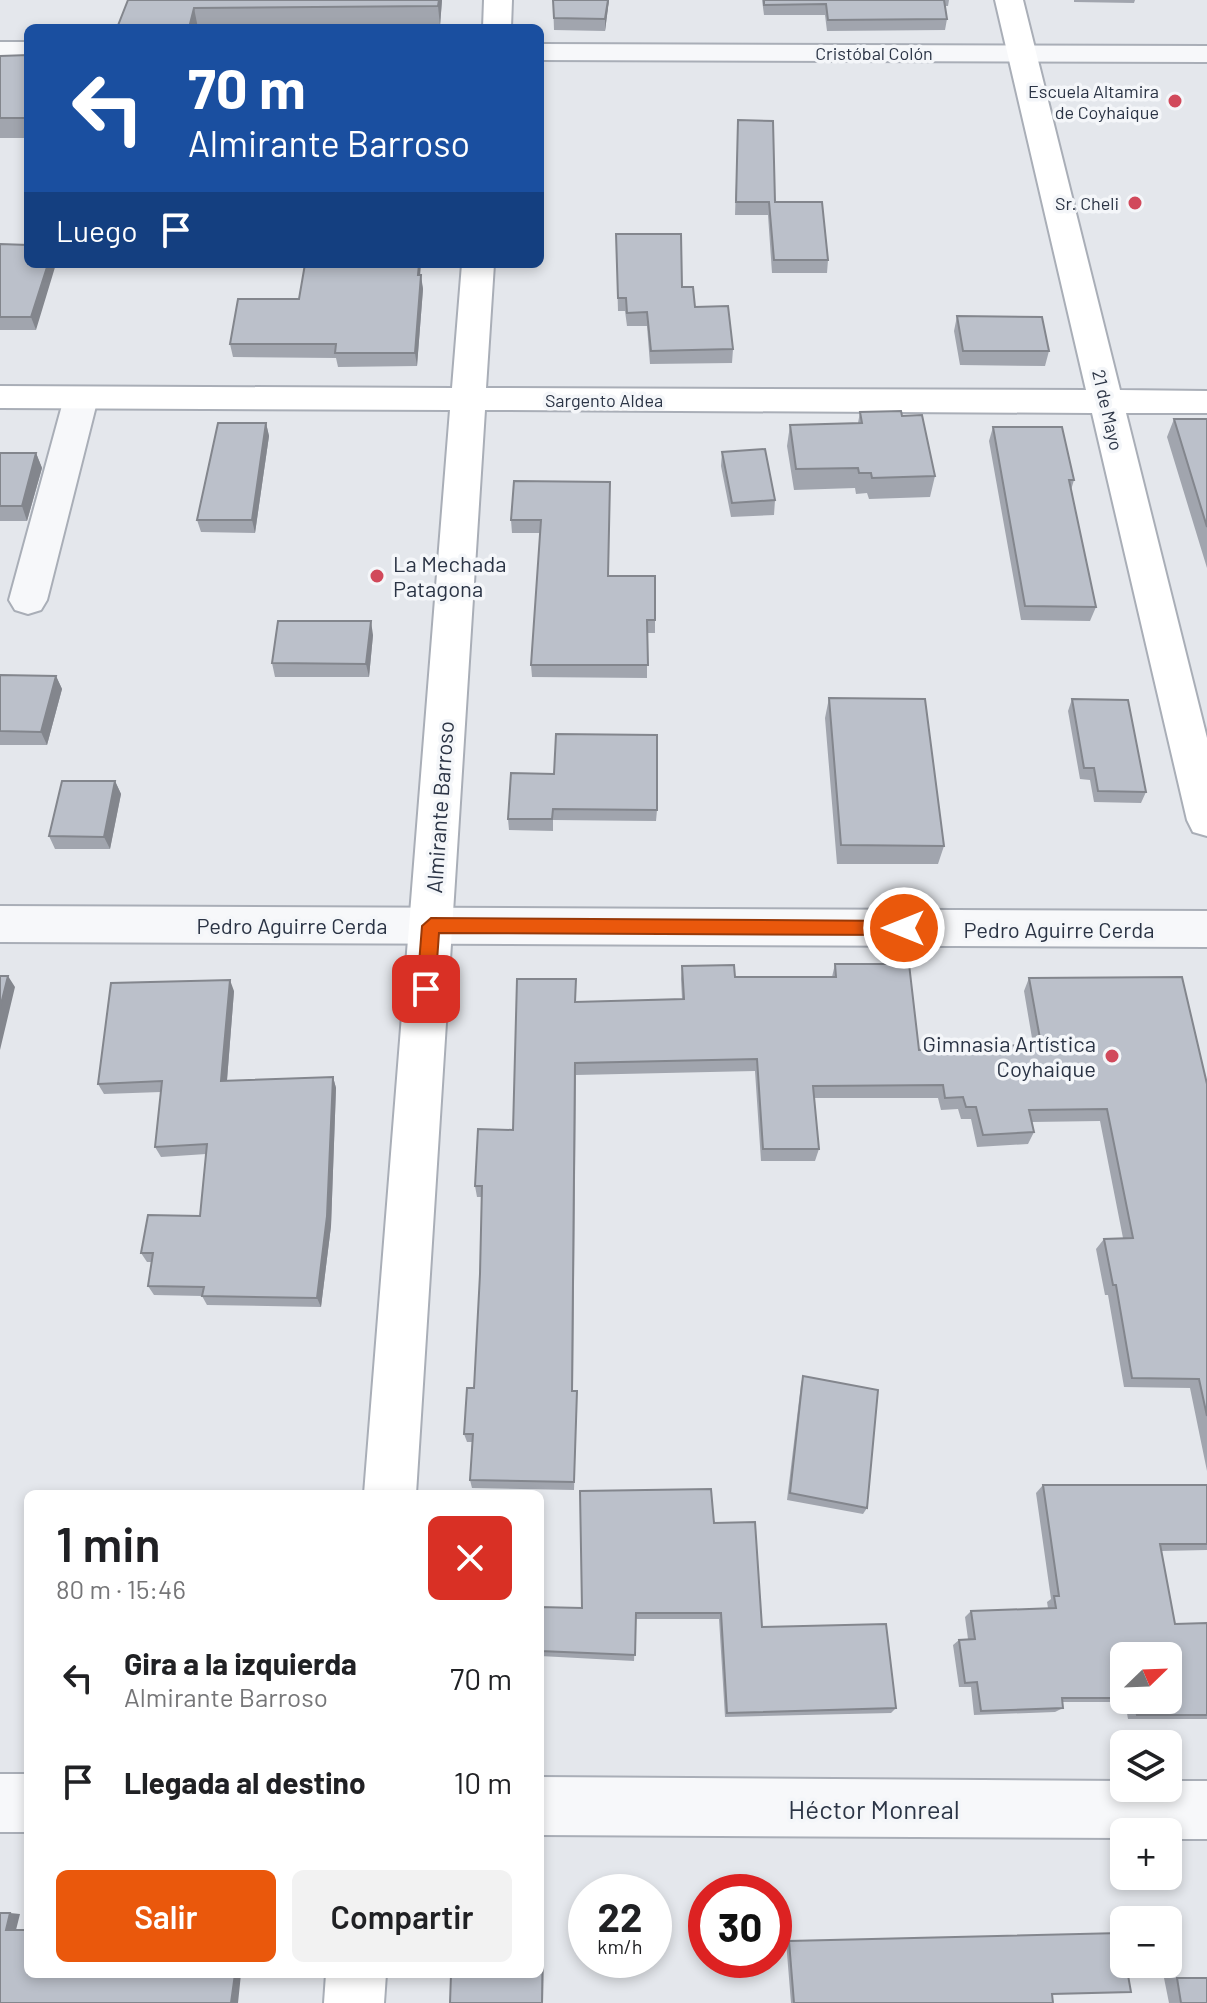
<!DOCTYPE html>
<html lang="es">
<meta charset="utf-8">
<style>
:root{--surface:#fff;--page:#f2f2f2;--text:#202124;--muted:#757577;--accent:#ea580c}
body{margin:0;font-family:Barlow,sans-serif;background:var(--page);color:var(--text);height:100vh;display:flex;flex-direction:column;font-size:30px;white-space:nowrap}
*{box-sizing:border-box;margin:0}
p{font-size:26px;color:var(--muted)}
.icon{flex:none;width:44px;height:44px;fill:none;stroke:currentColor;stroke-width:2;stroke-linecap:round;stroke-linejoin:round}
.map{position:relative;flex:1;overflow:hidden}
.side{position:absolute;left:24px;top:1490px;width:520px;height:488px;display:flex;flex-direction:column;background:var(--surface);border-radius:12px;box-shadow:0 4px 12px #0003}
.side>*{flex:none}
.top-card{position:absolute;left:24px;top:24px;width:520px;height:244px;border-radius:12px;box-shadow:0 4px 12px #0003;background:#1a4fa0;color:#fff;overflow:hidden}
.needle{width:52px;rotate:67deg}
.tools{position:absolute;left:1110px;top:1642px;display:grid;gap:16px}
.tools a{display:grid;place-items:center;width:72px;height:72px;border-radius:12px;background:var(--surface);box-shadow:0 4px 12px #0003;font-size:40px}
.speed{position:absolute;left:568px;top:1874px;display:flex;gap:16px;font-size:40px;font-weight:700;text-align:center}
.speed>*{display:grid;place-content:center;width:104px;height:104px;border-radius:50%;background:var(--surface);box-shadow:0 4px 12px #0003;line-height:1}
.speed small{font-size:20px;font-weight:400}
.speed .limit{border:12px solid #d22;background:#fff;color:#111}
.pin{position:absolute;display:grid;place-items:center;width:68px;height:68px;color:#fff;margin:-34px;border-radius:16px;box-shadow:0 4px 12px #0006}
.me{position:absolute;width:88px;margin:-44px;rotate:270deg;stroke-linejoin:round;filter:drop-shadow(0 0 6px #0008)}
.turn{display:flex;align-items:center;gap:28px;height:168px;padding:0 32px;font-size:36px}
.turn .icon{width:104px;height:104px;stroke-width:2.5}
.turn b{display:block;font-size:56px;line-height:68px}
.then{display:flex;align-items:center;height:76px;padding:0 32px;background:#0003;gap:16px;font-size:30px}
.round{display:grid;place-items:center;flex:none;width:84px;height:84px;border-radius:12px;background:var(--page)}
.overview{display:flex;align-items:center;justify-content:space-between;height:136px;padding:0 32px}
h1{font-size:48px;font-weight:600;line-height:60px}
.button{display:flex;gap:16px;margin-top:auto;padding:16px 32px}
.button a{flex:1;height:92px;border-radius:12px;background:var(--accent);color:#fff;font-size:32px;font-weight:600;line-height:92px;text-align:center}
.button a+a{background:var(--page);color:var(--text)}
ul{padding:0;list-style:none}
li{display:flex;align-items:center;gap:24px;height:104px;padding:0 32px}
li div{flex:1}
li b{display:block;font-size:30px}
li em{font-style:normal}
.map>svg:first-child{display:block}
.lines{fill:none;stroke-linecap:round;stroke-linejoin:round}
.street-casing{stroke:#a9aeb7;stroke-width:4}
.secondary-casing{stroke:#a9aeb7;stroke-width:4}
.street{fill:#f7f8fa;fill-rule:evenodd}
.secondary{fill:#fff;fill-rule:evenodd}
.wall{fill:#a1a5ae;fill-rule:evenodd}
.shaded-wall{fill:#83868d}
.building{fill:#bbc0ca;stroke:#83868d;stroke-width:2}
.route{fill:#ea580c;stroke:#983908;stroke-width:2}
.poi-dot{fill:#d1495b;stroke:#f4f6f9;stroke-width:3}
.labels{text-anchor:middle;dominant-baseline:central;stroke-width:7;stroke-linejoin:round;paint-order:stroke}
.far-street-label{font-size:18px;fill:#2b3445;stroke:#f4f6f9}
.far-poi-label{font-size:18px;fill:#2b3445;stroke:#f4f6f9;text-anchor:end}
.poi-label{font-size:22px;fill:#2b3445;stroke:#f4f6f9;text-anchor:start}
.street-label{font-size:22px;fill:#2b3445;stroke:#f4f6f9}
.near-street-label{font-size:26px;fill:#2b3445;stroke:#f4f6f9}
</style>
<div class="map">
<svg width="1207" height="2003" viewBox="0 0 1207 2003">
<rect width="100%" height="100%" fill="#e4e7ec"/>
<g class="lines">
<!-- street casing -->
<g class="street-casing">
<path id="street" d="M0 42H28V58H0Z
M540 44 1207 46V62L540 60Z
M81 387 93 390 98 398 47 600 41 610 28 614 15 610 9 600 64 398 69 390Z
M0 906 1207 911V947L0 942Z
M0 1774H28V1832H0Z
M540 1777 1124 1781V1788H1168V1781H1207V1839H1168V1832H1124V1838L540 1835Z"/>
</g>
<!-- secondary casing -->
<g class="secondary-casing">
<path id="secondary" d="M484 0H512L511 28H483Z
M995 0H1023L1120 390 1207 391V413H1126L1207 738V836L1193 832 1187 820 1092 413 485 410 416 1494H364L450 410 0 408V386L452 388 462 264H494L486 388 1086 390Z
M326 1974H386L384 2003H324Z"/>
</g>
<!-- street -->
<use href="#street" class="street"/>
<!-- secondary -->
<use href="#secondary" class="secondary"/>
</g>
<!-- wall -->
<path class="wall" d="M128 0H442L440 26 117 28Z
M553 0H609L605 31 554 30Z
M762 0H949L948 6H945L947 19 945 30 827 31 825 15H764Z
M1074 0H1135L1134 3 1074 2Z
M28 55V138H0V56Z
M738 120 775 202 828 260 827 273H772L768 215H735Z
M616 234 682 287 695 307 733 349 732 363 650 364 647 326H627L625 311H618Z
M0 244 28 245 36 330H0Z
M420 275 423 289 417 366 338 367 336 358 233 357 230 344 299 299Z
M957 316 1049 351 1045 366 960 365 954 331Z
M860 412 902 416 935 476 930 497 869 499 867 493 856 494 855 488 794 490 787 446 790 425 858 423Z
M1174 419H1207V568L1167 437Z
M266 423 269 436 255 533 201 532 197 520Z
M993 427 1074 480 1071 490 1096 607 1090 621 1021 620 989 441Z
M722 452 775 500 774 515 731 517 721 466Z
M0 453H36L42 468 27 521H0Z
M514 481 608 576 655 620V633H647V678L532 677 531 665 540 533H512L511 520Z
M373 635 369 677H275L272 663Z
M0 675 56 676 62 689 47 745H0Z
M829 698 944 846 938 864H837L825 718Z
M1072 699 1146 792 1141 803 1094 802 1090 780 1080 779 1068 711Z
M554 774 657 810 656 821 553 820V831L509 830 508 819Z
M115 781 121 794 110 849H55L49 836Z
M835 964 919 1050 1033 1044 1024 991 1029 978 1207 1084V1471L1190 1388 1124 1387 1108 1295H1105L1096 1249 1104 1239 1123 1238 1100 1121 1032 1122 1034 1132 1028 1144 977 1147 971 1119H961L958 1109 941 1110 938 1098H814L819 1149 815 1161H761L755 1071 576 1075 573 1391 577 1400 574 1490 472 1488 470 1480 472 1442H467L464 1434 474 1388 480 1274 482 1197H477L475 1186 513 1130 576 1002 682 999 681 979 682 966 735 977H832Z
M234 991 227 1081 333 1077 336 1088 331 1226 321 1307 207 1305 202 1296 154 1295 148 1286 152 1262H147L141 1253 200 1216 206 1154 161 1157 155 1147 161 1092 104 1094 98 1084Z
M803 1376 867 1508 863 1514 787 1500 801 1384Z
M1043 1485H1207V1550L1161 1551 1175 1624 1207 1623V1719H1128L1125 1702H1062L1063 1708 1055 1712 974 1715 971 1687H959L953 1645 959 1640 968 1639 965 1617 971 1611 1048 1608 1047 1602 1051 1599 1036 1493ZM1124 1656 1168 1700H1124Z
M714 1523 762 1627 896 1708 891 1713 725 1717 719 1619H636L634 1661 540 1656V1607L582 1608Z
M1121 1933 1052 1994 1053 2003H791L786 1941Z
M1207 1977V2003H1169L1164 1978Z"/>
<!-- shaded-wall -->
<path class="shaded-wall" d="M439 0H442L440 26 438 6Z
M608 0H609L605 31V19Z
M194 8 198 28H189Z
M48 264H56L36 330 31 317Z
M419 264H421L419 289 418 275Z
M421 275 423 289 417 366 415 353Z
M266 423 269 436 255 533 252 520Z
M36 453 42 468 27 521 22 506Z
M371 621 373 635 369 677 366 664Z
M56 676 62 689 47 745 41 732Z
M115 781 121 794 110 849 104 837Z
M8 976 15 987 0 1050V1008Z
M230 980 234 991 226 1092 221 1081Z
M333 1077 336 1088 331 1226 321 1307 317 1298Z
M10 1913 20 1914 16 1930H6Z
M543 1927H544L543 2003H542Z
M235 1974H241L238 2003H231Z"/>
<!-- building -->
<path class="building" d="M128 0H439L438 6 194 8 189 28H117Z
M553 0H608L605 19 554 18Z
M764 0H944L947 19 828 20 826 4 764 5Z
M28 55V118H0V56Z
M738 120 773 121 775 202H822L828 260H774L769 202H736Z
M616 234H681L682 287H693L695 307 728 306 733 349 651 351 647 312 627 313 626 298H618Z
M0 244 28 245V264H48L31 317H0Z
M305 264H419L418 275H421L415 353H335L336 344H230L238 299H299Z
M957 316 1042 317 1049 351H963Z
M901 411 902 416 922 415 935 476 872 478 871 473H859L858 468 796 469 790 425 862 423 860 412Z
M1174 419H1207V527Z
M218 423H266L252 520H197Z
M993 427H1062L1074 480H1069L1096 607 1025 606Z
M765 449 775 500 732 503 722 452Z
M0 453H36L22 506H0Z
M514 481 610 482 608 576H655V620H647L648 665H531L541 520H511Z
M278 621H371L366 664 272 663Z
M0 675 56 676 41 732 0 731Z
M829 698 925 699 944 846 841 845Z
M1072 699 1128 700 1146 792 1098 791 1094 768H1084Z
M556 734 657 735V810L553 809 552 819H508L511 773 554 774Z
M62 781H115L104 837 49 836Z
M835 964H909L919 1050 1041 1044 1029 978 1182 977 1207 1084V1416L1199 1379 1132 1378 1116 1285H1113L1104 1239 1133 1238 1107 1109 1029 1110 1034 1132 983 1135 976 1107H966L963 1097 945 1098 943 1085 813 1086 819 1149H763L757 1059 575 1063 572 1391H577L574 1482 470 1480 473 1434H464L467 1388H474L480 1274 482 1186H475L478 1129 513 1130 517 979H576L575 1002 684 999 682 966 734 965 735 977H836Z
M0 976H8L0 1008Z
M230 980 221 1081 333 1077 327 1216 317 1298 202 1296 204 1287 148 1286 153 1253H141L148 1215 200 1216 207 1144 155 1147 162 1081 98 1084 111 983Z
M803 1376 878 1390 867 1508 790 1493Z
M1043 1485H1207V1544H1160L1175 1624 1207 1623V1715H1137L1134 1700H1168V1656H1124V1698H1062L1063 1708 981 1711 977 1682 965 1683 959 1640 975 1639 971 1611 1056 1608 1054 1596H1059Z
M711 1489 714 1523 755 1522 762 1627 886 1624 896 1708 727 1713 721 1613H636L635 1655 540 1651V1607L582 1608 580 1491Z
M0 1913H10L6 1930H28V1974H235L231 2003H0Z
M540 1927H543L542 2003H450L451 1974H540Z
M1121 1933 1124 1950V1964H1126L1131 1992 1052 1994 1053 2003H794L789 1941Z
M1177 1978H1207V2003H1181Z"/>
<!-- route -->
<path class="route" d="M431 918 904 921 912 928 904 935 439 933 435 989 433 994H420L417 989 422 926Z"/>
<!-- markers -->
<g class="poi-dot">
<circle cx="1175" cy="101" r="8"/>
<circle cx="1135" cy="203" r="8"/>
<circle cx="377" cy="576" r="8"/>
<circle cx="1112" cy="1056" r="8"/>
</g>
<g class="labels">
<!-- far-street labels -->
<g class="far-street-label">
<text x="874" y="53">Cristóbal Colón</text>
<text x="604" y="400">Sargento Aldea</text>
<text transform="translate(1108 410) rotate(77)">21 de Mayo</text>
</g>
<!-- far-poi labels -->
<g class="far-poi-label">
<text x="1159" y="91">Escuela Altamira<tspan x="1159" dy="21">de Coyhaique</tspan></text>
<text x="1119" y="203">Sr. Cheli</text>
</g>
<!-- poi labels -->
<g class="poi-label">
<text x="393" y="563">La Mechada<tspan x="393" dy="25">Patagona</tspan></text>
<text x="1096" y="1043" text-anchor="end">Gimnasia Artística<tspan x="1096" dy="25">Coyhaique</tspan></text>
</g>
<!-- street labels -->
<g class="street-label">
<text transform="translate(439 807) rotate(-86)">Almirante Barroso</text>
<text x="292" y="925">Pedro Aguirre Cerda</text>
<text x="1059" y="929">Pedro Aguirre Cerda</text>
</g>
<!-- near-street labels -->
<g class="near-street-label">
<text x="874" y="1808">Héctor Monreal</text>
</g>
</g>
</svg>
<div class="tools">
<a><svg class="needle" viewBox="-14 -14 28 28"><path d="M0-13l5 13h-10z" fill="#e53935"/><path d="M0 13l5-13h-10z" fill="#757577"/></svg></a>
<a><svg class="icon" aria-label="layers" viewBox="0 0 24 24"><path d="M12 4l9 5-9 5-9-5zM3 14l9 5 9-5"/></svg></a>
<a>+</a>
<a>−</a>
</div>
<div class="speed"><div>22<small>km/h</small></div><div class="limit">30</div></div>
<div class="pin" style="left:426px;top:989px;background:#d93025"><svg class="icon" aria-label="arrive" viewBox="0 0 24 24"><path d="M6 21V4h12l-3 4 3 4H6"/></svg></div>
<svg class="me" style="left:904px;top:928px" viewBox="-20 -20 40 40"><circle r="17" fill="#ea580c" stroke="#fff" stroke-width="3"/><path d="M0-11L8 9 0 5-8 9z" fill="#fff"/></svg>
<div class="top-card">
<div class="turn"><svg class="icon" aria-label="left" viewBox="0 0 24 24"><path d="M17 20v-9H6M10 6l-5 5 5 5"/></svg><div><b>70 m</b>Almirante Barroso</div></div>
<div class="then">Luego<svg class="icon" aria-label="arrive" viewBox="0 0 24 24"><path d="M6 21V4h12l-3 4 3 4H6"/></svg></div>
</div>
<section class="side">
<div class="overview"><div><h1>1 min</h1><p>80 m · 15:46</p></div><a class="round" style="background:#d93025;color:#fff"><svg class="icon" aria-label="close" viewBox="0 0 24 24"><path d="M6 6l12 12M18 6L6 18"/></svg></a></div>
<ul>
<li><svg class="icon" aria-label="left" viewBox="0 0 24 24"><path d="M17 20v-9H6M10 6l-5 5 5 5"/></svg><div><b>Gira a la izquierda</b><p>Almirante Barroso</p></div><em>70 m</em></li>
<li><svg class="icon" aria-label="arrive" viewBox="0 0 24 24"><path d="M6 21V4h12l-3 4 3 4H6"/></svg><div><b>Llegada al destino</b></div><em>10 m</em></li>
</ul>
<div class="button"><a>Salir</a><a>Compartir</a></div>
</section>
</div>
